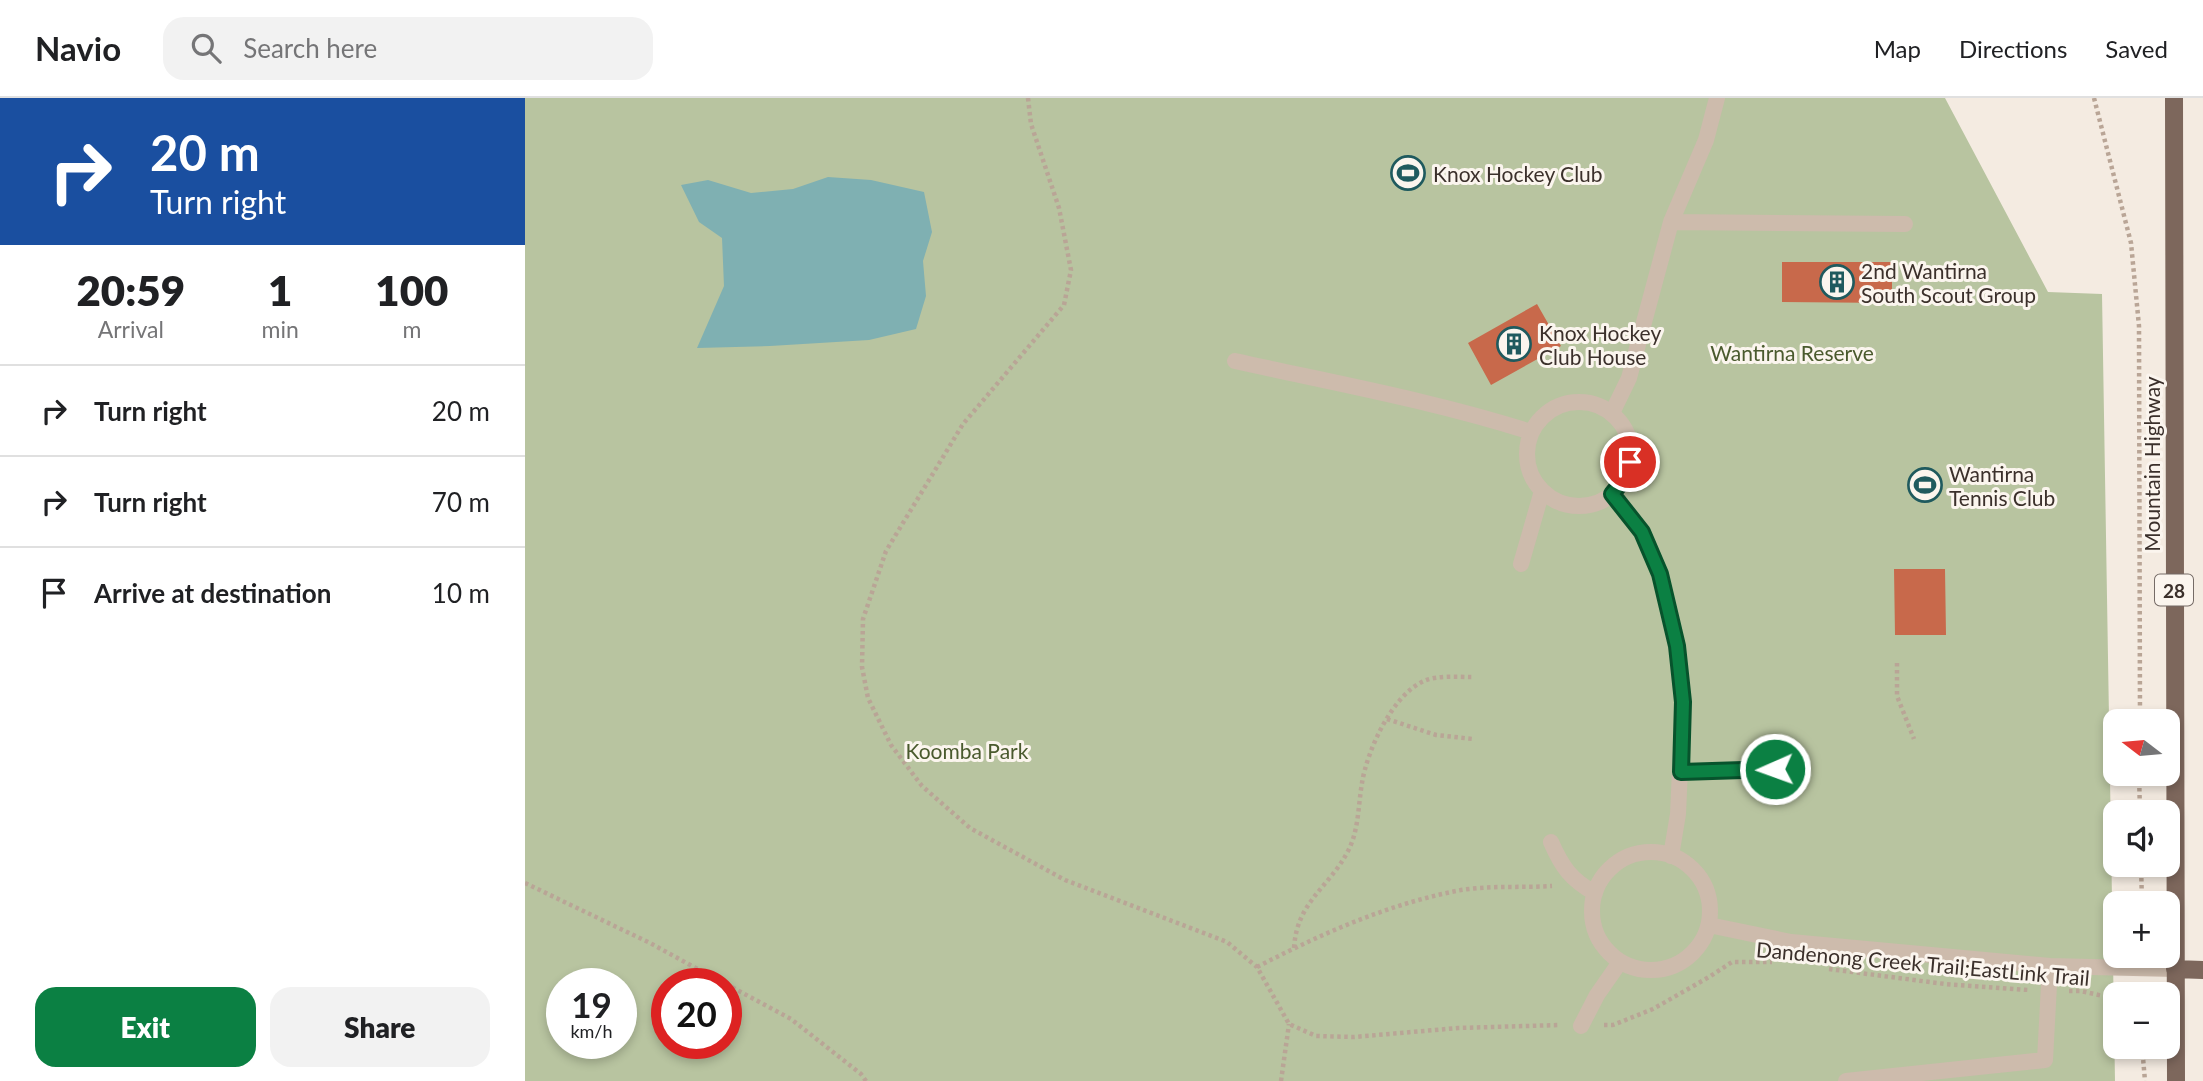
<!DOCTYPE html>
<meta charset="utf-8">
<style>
:root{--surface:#fff;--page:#f2f2f2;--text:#202124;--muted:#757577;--line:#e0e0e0;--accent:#0b8043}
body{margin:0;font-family:Lato,sans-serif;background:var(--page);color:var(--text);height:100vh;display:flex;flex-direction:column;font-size:26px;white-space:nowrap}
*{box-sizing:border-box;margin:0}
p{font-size:23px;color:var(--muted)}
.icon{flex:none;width:38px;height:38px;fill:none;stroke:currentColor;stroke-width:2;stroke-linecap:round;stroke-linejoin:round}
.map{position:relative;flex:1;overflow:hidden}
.details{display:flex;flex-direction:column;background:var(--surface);width:525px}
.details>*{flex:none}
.banner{background:#1a4fa0;color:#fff;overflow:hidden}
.needle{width:46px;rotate:286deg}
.controls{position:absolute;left:1578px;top:611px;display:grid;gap:14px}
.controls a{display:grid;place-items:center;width:77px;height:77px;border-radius:14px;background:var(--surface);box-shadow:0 4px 10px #0003;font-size:35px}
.speed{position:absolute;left:21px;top:870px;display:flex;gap:14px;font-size:35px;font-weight:700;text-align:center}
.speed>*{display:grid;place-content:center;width:91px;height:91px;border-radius:50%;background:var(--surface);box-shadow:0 4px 10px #0003;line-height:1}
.speed small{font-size:18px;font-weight:400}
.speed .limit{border:10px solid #d22;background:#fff;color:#111}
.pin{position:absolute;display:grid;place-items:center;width:60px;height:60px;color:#fff;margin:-30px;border:4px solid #fff;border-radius:50%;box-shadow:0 2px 7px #0007}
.me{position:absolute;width:77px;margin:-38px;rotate:268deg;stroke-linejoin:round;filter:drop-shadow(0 0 5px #0008)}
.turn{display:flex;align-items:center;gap:24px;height:147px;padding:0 35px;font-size:32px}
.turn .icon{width:91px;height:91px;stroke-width:2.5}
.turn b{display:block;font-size:49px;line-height:60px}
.eta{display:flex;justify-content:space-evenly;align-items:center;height:119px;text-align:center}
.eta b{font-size:42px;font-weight:800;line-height:49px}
.cta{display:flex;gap:14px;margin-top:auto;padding:14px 35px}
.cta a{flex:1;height:80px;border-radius:21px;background:var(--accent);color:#fff;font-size:28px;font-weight:800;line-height:80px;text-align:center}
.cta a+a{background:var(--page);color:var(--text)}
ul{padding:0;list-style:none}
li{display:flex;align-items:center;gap:21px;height:91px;padding:0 35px;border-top:2px solid var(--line)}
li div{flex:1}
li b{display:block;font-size:26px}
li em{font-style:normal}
header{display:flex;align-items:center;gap:42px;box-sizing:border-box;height:98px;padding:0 35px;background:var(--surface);border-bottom:2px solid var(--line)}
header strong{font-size:33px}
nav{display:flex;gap:38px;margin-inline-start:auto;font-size:24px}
.search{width:490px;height:63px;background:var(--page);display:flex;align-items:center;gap:18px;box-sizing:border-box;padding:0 24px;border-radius:21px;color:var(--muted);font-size:26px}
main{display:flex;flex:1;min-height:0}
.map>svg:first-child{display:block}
.green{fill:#b8c4a0;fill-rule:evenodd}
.water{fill:#7fb0b2}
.building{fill:#c8694b}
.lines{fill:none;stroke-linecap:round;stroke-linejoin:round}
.path{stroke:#b9a596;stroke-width:4.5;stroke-dasharray:3.5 3.5;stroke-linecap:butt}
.lane{stroke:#cdbbac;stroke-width:16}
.primary{stroke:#7d675c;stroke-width:18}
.route-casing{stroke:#07532c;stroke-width:18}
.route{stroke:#0b8043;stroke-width:12}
.labels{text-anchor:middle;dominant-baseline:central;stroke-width:6;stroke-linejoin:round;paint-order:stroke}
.shield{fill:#fbf5ee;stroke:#756b66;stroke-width:2}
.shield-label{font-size:19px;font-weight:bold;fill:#3b302b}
.poi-label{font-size:21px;fill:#3b302b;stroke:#fbf5ee;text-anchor:start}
.park-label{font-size:21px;fill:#4a5a2e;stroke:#fbf5ee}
.street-label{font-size:21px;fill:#3b302b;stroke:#fbf5ee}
</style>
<header>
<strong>Navio</strong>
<div class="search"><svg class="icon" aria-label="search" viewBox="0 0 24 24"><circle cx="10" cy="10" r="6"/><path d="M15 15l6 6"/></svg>Search here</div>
<nav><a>Map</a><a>Directions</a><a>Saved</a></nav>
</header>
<main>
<section class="details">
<div class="banner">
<div class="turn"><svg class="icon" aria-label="right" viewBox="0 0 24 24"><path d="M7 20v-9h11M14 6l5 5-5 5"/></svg><div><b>20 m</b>Turn right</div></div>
</div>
<div class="eta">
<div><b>20:59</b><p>Arrival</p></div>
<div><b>1</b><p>min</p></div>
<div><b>100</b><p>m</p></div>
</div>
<ul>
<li><svg class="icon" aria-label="right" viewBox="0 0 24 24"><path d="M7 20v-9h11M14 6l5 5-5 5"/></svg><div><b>Turn right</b></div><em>20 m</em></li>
<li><svg class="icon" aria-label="right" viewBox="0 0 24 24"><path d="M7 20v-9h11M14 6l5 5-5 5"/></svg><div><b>Turn right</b></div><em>70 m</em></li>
<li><svg class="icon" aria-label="arrive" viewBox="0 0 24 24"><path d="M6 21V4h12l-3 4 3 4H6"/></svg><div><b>Arrive at destination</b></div><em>10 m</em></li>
</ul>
<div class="cta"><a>Exit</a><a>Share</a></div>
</section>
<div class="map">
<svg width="1678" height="983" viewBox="0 0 1678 983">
<rect width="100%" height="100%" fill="#f4ebe1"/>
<!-- green -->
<path class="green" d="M0 0H1420L1523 194 1577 196 1590 983H0ZM37 886H96V945H37ZM142 886H201V945H142Z"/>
<!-- water -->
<path class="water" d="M303 79 346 82 399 94 407 134 398 163 401 198 391 231 344 242 245 248 172 250 199 188 197 140 174 124 156 87 183 82 226 95 268 91Z"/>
<!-- building -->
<path class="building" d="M1257 164H1367V205L1257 204Z
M1012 206 1036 248 966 287 943 245Z
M1369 471H1420L1421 537H1370Z"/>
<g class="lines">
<!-- path -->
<path class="path" d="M503 0 506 26 534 110 546 172 539 207 438 326 361 453 338 521 337 569 343 600 366 647 397 688 445 730 540 782 702 844 732 869 764 926 791 938 829 939 933 930 1035 927
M1569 0 1606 145 1614 228 1615 623
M1372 565V598L1389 641
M862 621 911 637 948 641
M1614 676 1615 714
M1616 766 1617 805
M0 785 125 845 200 886
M769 850C772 803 804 790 823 753 834 732 833 708 837 685 842 653 867 597 899 583 912 577 933 579 947 579
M732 869C796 836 861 807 931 793 961 787 996 790 1027 788
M1304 871 1420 886 1504 892
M201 886 266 921 336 976 341 983
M1544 893H1556L1591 901
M1079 927H1088L1128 911 1184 879 1207 864H1247
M1617 948 1620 983
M756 983 764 926"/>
<!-- lane -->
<path class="lane" d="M1146 124 1380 126
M710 263C809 285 909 303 1006 334
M1002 356a52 52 0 1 1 104 0a52 52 0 1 1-104 0Z
M1087 315 1104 280 1146 124 1181 42 1192 0
M1087 396 1117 434 1135 476 1151 548 1158 604 1153 716 1146 758
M996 466 1017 393
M1156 674 1250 671
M1026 744C1037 769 1046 782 1070 795
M1067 813a59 59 0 1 1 118 0a59 59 0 1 1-118 0Z
M1184 827 1266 844 1525 868 1650 871
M1056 928 1072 897 1095 864
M1321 983 1520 962 1525 868"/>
<!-- primary -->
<path class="primary" d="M1649 0 1651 983
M1650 871 1678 872"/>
</g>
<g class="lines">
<!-- route casing -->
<g class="route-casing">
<path id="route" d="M1105 364 1099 381 1087 396 1117 434 1135 476 1152 548 1158 604 1156 674 1250 671"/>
</g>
<!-- route -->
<use href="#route" class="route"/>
</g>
<!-- icons -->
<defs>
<g id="stadium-ring" transform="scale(1.75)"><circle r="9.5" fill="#fbf5ee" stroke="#1f5a5e" stroke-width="1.5"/><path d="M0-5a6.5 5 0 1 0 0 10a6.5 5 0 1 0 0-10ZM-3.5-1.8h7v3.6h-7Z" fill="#1f5a5e"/></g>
<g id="building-ring" transform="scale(1.75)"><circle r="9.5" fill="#fbf5ee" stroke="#1f5a5e" stroke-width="1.5"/><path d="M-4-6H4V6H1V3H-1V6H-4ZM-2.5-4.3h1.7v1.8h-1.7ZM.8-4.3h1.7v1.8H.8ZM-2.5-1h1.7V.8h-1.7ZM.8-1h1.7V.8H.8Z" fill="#1f5a5e"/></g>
</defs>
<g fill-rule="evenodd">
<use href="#stadium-ring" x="883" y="75"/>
<use href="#building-ring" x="1312" y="184"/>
<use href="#building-ring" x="989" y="246"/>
<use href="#stadium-ring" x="1400" y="387"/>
</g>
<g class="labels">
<!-- shield labels -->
<rect class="shield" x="1630" y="476.5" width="38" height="31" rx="5"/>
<g class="shield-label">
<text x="1649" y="492">28</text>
</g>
<!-- poi labels -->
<g class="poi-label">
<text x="908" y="75">Knox Hockey Club</text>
<text x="1336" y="172">2nd Wantirna<tspan x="1336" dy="24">South Scout Group</tspan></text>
<text x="1014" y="234">Knox Hockey<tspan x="1014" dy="24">Club House</tspan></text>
<text x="1424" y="375">Wantirna<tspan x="1424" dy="24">Tennis Club</tspan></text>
</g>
<!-- park labels -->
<g class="park-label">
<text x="1267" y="254">Wantirna Reserve</text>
<text x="442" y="652">Koomba Park</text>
</g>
<!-- street labels -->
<g class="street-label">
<text transform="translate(1626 366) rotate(-90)">Mountain Highway</text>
<text transform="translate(1398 865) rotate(5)">Dandenong Creek Trail;EastLink Trail</text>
</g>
</g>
</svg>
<div class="controls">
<a><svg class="needle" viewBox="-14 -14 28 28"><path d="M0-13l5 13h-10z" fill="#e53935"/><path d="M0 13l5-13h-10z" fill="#757577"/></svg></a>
<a><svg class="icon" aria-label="sound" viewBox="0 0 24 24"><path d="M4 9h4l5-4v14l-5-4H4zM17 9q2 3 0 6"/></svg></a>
<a>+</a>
<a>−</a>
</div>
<div class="speed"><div>19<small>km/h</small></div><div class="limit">20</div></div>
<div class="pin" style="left:1105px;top:364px;background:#d93025"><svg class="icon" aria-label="arrive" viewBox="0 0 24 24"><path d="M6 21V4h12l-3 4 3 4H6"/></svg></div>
<svg class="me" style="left:1250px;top:671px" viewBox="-20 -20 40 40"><circle r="17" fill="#0b8043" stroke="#fff" stroke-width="3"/><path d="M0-11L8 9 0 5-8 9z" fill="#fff"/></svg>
</div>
</main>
